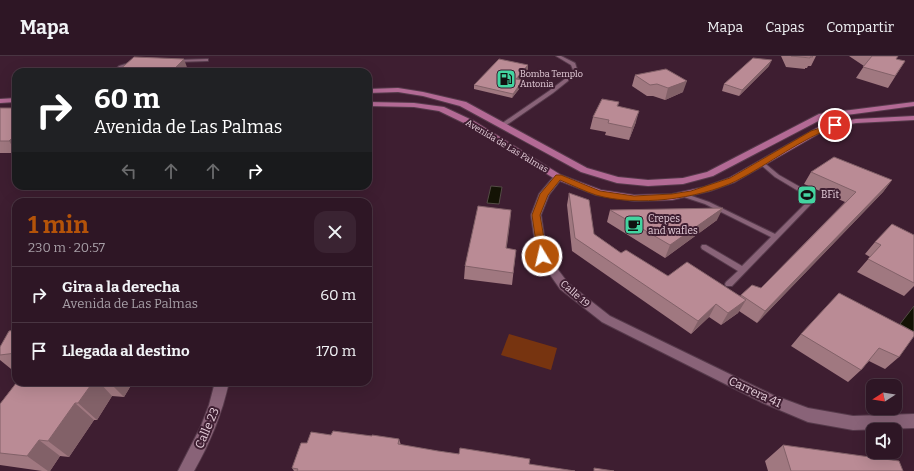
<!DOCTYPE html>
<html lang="es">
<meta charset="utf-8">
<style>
:root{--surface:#2e1625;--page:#3a2332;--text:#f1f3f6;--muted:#a79fa7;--line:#493542;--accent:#b45309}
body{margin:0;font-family:Bitter,serif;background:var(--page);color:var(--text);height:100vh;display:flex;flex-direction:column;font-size:15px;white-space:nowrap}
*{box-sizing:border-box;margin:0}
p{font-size:13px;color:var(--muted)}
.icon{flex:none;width:22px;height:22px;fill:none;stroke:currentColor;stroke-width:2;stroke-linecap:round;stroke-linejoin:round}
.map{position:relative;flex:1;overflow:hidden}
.drawer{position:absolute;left:12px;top:142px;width:360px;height:188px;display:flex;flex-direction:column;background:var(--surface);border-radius:12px;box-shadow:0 4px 16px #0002,0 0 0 1px var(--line)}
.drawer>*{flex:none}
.hud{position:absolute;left:12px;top:12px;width:360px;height:122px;border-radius:12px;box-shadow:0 4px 16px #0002,0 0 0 1px var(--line);background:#202124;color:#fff;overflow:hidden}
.needle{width:26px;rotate:258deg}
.fabs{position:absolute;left:866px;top:323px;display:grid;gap:8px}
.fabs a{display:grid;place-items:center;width:36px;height:36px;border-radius:8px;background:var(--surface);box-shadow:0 4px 16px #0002,0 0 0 1px var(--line);font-size:20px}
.pin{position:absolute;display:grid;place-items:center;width:34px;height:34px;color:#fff;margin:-17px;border:2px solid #fff;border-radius:50%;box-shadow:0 1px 4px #0007}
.me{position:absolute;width:44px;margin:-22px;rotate:351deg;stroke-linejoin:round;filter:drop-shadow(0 0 3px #0008)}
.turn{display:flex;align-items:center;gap:14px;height:84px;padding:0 16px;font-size:18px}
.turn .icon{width:52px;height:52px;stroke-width:2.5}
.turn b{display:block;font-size:28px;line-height:34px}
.lanes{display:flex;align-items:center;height:38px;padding:0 16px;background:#0003;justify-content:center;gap:20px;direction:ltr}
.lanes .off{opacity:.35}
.round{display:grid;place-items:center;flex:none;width:42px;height:42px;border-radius:12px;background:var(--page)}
.head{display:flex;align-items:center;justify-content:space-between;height:68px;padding:0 16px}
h1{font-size:24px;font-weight:700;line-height:30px;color:var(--accent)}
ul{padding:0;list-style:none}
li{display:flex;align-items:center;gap:12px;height:56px;padding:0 16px;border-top:1px solid var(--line)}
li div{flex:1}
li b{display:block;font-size:15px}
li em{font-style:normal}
header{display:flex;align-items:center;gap:24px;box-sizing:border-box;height:56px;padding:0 20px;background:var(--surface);border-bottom:1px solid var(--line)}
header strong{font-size:19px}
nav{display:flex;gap:22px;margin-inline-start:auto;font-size:14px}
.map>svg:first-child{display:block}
.green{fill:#773410}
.water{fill:#141305;stroke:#534b45}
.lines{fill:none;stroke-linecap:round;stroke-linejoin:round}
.service-casing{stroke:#563a4b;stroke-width:2}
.minor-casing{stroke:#563a4b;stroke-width:2}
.primary-casing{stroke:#563a4b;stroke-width:2}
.service{fill:#896378;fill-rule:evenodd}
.minor{fill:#896378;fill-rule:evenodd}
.primary{fill:#b36a95;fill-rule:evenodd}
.wall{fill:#a07880}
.shaded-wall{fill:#826168}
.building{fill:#ba8b95;stroke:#826168}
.route{fill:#b45309;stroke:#753606}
.labels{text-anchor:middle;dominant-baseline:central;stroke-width:4;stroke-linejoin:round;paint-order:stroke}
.far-poi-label{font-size:9px;fill:#e6cfdb;stroke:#3e1e31;text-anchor:start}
.far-street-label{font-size:9px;fill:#e6cfdb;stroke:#3e1e31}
.poi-label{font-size:10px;fill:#e6cfdb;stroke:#3e1e31;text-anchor:start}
.street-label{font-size:10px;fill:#e6cfdb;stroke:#3e1e31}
.near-street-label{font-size:12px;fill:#e6cfdb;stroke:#3e1e31}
</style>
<header>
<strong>Mapa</strong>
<nav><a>Mapa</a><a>Capas</a><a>Compartir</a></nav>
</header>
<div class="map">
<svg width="914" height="415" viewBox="0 0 914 415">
<rect width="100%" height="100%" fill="#3e1e31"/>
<!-- green -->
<path class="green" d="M509 278 557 292 551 314 501 299Z"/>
<!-- water -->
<path class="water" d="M491 130 502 131 499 148 487 147Z
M914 250V276L900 268Z"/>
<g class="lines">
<!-- service casing -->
<g class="service-casing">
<path id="service" d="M556 0H561L575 7 578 16V17L553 37 505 70H501V68L549 35 574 16 571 9Z
M206 3H208V5L176 6 174 5 176 4Z
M132 6H134V8C127 10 119 16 113 16L119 10Z
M762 105 779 119 809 136 815 144 732 230H726L725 228 726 226 738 215 702 193 701 191 702 189H706L742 210 771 181 705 148 681 140 680 139 683 137 709 146 775 178 809 144 800 136 775 121 760 108 759 107Z"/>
</g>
<!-- minor casing -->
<g class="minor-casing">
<path id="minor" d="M558 118 563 121 549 139 541 159 547 199 568 227 610 260 773 339 808 352 853 360 914 358V372L853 374 808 366 763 347 602 266 560 233 537 200 531 159 539 138 555 119Z
M215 326H229C222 358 210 387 194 415H178L201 370 209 349Z"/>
</g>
<!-- primary casing -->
<g class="primary-casing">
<path id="primary" d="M398 32 423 36 466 46 587 112 618 121 648 124 683 122 707 116 819 58 914 46V50L824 62 713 120 683 128 648 130 617 127 581 116 460 50 423 40 398 36 368 37V33Z
M16 42V46L0 47V43Z
M368 46 414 47 444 51 474 65 561 119 601 134 634 139 672 138 704 131 729 122 822 69 856 63 914 60V64L856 67 827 73 735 126 710 135 672 144 634 145 596 139 555 123 468 69 439 55 414 51 368 50Z"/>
</g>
<!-- service -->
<use href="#service" class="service"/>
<!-- minor -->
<use href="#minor" class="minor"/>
<!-- primary -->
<use href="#primary" class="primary"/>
</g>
<!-- wall -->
<path class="wall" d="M781 0H816L811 10H808L807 12H805V13L786 11Z
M849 0H898L896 3 905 5 888 32 856 22 864 10Z
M769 10 739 40 722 35 724 28Z
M528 13 519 24H523V28L512 42 474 33V29Z
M635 19 683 36 665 44 653 40H647L632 30Z
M619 46 618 50 636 66 629 84 605 79 606 76 590 73 593 61Z
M0 52H16V97H0Z
M811 116 892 124 883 136 757 267 739 255 738 257 721 269 709 261 691 278 572 195 567 149 569 137 594 178 621 197 668 220 740 240 741 239 761 232 845 146 804 128Z
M511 154 506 192 516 194 512 229 464 223 465 210Z
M610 154 717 164 665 202 607 166Z
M914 179V230L904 240 857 216 870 201 865 198 875 186Z
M16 274V317L0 304V291Z
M914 276 899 301 885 313 869 305 861 314 848 326 791 290 801 278Z
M17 326H133L124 341 112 340 97 364H94L69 401 60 400 50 415H42L0 409V348Z
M331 379 372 380 399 383 401 389 438 395 575 415H294L292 412 307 387Z
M783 389 903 415H768L765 405Z"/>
<!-- shaded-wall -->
<path class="shaded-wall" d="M184 3 188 14 186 16H171Z
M772 4 769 10 739 40 742 34Z
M528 9V13L516 27V23Z
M523 24V28L512 42 513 38Z
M687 25 683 36 665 44 668 32Z
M639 55 636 66 629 84 632 72Z
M16 78V96L9 85Z
M892 124 883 136 757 267 765 255Z
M723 152 717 164 665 202 670 189Z
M511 154 510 167 505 205 506 192Z
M746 244 738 257 721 269 728 257Z
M716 248 709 261 691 278 698 265Z
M93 326H99L112 340 97 364 78 347Z
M109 326H133L124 341Z
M75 347 94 364 69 401 48 385Z
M39 384 60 400 50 415H48L27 400Z"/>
<!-- building -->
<path class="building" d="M791 0H812L813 1H810V2Z
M872 0H898L896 3 905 5 895 20 863 11Z
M134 1 184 3 171 16H117Z
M753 2 772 4 742 34 724 28Z
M499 3 528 9 516 23 523 24 513 38 474 29Z
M666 13 687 25 668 32 657 28 650 29 635 19Z
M602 43 619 46 617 50 639 55 632 72 608 67 609 64 593 61Z
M0 52H16V78L9 85H0Z
M834 101 892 124 765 255 741 239 752 229 761 232 856 136 811 116Z
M569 137 589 144 594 178 621 197 626 194 668 220 687 206 746 244 728 257 716 248 698 265 575 182Z
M478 150 511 154 506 192 516 194 513 217 465 210Z
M723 152 670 189 610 154Z
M892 168 914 179V227L868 203 881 189 875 186Z
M839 237 914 276V280L899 301 879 292 861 314 801 278Z
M16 274V297L0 299V291L9 275Z
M17 326H93L78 347H75L48 385 39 384 27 400 0 397V348Z
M333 375 372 380V379L399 383 398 388 438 395 459 398 460 392 530 403 529 408 575 415H297L298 413 292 412 301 387H307L311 376 331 379Z
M783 389 899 405 903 415H791Z
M594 412 614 415H594Z"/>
<!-- route -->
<path class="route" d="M835 67 838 69 837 70C800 83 771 107 736 125 698 143 637 151 596 139 584 135 572 129 560 124L548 139 540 159 547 200 542 203 538 200 532 159 540 138 556 119H561L600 135 634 140 672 138 691 135 730 122 811 75Z"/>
<!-- icons -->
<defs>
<g id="fuel-square" transform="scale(1)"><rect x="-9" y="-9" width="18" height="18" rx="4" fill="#43d4a0" stroke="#3e1e31"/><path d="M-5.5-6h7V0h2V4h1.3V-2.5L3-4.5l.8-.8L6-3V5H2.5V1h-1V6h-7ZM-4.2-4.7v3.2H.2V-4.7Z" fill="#111"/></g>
<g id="stadium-square" transform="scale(1)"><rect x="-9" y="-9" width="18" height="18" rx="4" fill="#43d4a0" stroke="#3e1e31"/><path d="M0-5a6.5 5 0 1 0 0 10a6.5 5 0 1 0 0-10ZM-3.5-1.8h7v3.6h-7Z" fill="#111"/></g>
<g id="cafe-square" transform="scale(1)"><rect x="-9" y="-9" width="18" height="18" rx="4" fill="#43d4a0" stroke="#3e1e31"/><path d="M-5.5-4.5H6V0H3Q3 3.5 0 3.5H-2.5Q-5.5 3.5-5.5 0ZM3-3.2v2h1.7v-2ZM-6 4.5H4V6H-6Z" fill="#111"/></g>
</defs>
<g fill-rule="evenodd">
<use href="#fuel-square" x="506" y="23"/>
<use href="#stadium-square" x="807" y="139"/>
<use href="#cafe-square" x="634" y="169"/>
</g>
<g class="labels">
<!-- far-poi labels -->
<g class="far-poi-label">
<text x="520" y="18">Bomba Templo<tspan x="520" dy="10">Antonia</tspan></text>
</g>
<!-- far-street labels -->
<g class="far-street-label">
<text transform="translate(507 90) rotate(31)">Avenida de Las Palmas</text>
</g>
<!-- poi labels -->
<g class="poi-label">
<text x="821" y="139">BFit</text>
<text x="648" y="163">Crepes<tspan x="648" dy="12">and wafles</tspan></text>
</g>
<!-- street labels -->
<g class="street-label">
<text transform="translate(575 238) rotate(41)">Calle 19</text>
</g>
<!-- near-street labels -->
<g class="near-street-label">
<text transform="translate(755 336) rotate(25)">Carrera 41</text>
<text transform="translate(207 372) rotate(-67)">Calle 23</text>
</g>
</g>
</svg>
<div class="fabs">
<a><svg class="needle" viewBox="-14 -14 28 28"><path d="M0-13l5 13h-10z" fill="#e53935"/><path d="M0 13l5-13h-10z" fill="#a79fa7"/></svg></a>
<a><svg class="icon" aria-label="sound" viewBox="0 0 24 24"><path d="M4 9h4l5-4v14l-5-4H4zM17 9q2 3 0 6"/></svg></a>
</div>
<div class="pin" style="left:835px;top:69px;background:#d93025"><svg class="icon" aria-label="arrive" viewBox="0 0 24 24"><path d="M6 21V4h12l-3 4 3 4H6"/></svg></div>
<svg class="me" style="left:542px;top:200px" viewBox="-20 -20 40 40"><circle r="17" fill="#b45309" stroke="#fff" stroke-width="3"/><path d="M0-11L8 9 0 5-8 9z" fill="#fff"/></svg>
<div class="hud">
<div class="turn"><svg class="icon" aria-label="right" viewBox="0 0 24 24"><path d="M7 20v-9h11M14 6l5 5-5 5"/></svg><div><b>60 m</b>Avenida de Las Palmas</div></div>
<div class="lanes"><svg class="icon off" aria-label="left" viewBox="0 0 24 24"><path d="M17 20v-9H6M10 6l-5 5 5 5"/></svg><svg class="icon off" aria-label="ahead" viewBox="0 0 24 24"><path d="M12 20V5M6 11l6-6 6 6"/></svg><svg class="icon off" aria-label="ahead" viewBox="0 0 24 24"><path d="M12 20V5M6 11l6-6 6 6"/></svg><svg class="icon" aria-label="right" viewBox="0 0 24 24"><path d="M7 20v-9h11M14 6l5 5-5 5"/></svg></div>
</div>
<section class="drawer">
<div class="head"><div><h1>1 min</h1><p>230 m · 20:57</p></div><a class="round"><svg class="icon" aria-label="close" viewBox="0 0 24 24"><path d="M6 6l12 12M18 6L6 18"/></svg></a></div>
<ul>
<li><svg class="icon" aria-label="right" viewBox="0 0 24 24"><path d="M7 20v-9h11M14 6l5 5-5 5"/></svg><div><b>Gira a la derecha</b><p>Avenida de Las Palmas</p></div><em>60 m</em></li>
<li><svg class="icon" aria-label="arrive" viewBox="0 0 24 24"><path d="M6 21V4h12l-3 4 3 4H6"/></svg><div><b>Llegada al destino</b></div><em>170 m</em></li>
</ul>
</section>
</div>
